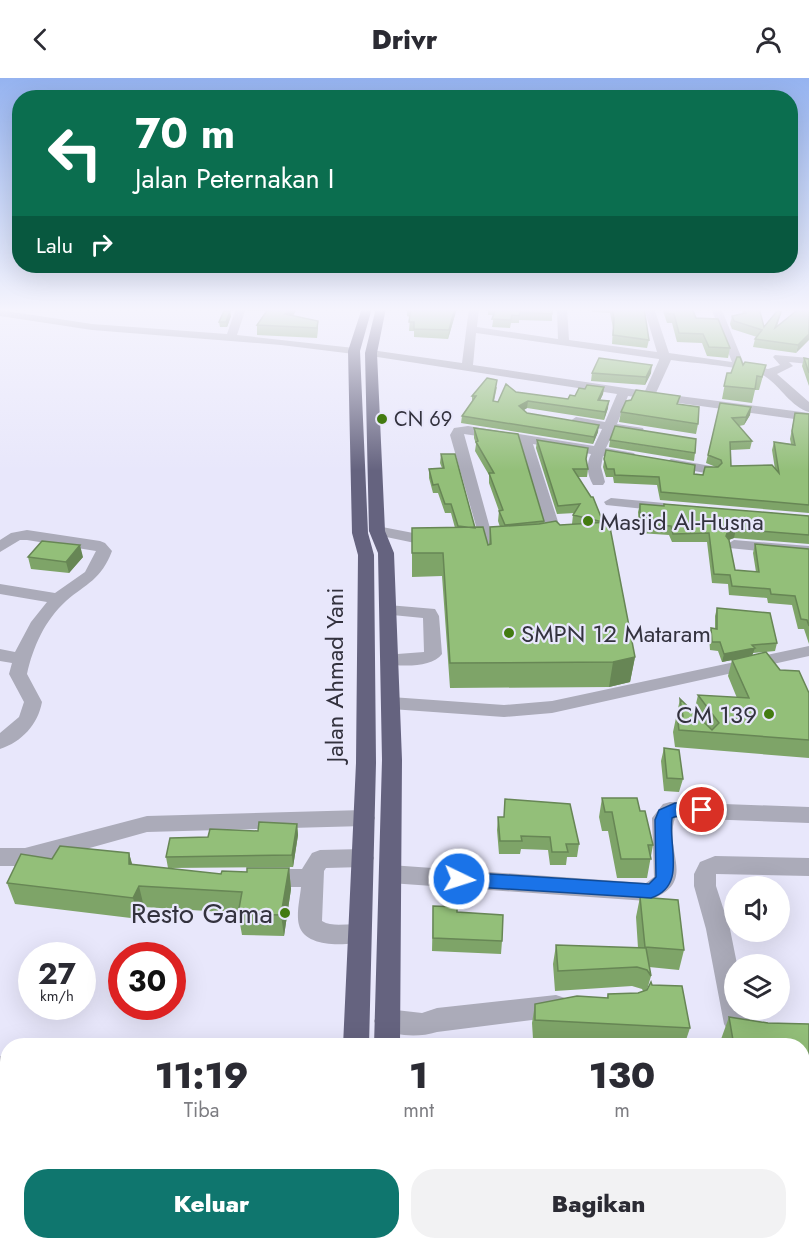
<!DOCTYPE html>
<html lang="id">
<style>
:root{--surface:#fff;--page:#f2f2f3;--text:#2b2b33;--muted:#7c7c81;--accent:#0f766e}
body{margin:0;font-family:Jost,sans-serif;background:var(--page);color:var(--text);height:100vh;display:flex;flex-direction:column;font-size:22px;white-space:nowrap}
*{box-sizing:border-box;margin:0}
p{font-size:20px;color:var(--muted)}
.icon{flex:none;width:33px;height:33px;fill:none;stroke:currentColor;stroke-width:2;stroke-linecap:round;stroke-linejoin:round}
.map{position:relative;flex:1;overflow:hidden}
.drawer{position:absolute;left:0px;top:960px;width:810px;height:212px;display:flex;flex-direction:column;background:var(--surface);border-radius:24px 24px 0 0;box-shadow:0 6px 24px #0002}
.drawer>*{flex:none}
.top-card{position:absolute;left:12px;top:12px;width:786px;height:183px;border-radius:24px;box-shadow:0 6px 24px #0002;background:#0b6e4f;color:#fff;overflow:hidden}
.buttons{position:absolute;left:724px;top:798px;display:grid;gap:12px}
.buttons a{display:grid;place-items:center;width:66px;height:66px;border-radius:50%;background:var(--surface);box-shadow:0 6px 24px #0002;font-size:30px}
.speed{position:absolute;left:18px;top:864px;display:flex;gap:12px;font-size:30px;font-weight:700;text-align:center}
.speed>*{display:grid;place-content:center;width:78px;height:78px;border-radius:50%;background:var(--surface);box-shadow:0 6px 24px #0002;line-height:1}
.speed small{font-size:15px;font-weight:400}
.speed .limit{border:9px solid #d22;background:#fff;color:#111}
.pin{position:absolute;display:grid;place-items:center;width:51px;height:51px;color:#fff;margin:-26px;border:3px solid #fff;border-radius:50%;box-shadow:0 2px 6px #0007}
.me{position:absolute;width:66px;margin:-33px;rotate:94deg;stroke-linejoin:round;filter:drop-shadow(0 0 4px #0008)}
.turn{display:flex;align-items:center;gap:21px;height:126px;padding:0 24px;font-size:27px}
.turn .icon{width:78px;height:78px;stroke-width:2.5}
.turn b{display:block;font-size:42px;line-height:51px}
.then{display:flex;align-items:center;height:57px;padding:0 24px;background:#0003;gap:12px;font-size:22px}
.eta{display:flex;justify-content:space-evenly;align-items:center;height:102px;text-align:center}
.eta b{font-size:36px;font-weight:800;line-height:42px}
.primary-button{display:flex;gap:12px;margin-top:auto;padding:12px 24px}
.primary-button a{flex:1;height:69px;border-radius:24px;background:var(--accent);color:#fff;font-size:24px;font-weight:800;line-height:69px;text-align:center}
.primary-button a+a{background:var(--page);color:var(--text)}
header{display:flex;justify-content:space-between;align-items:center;height:78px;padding:0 24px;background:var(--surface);font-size:27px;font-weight:800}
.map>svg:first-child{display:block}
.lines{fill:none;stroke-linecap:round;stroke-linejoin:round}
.minor{fill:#ababb9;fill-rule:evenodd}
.highway{fill:#65637f;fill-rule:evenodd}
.wall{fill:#7ea468}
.shaded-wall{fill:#678655}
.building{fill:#93bf79;stroke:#678655;stroke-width:1.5}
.route{fill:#1a73e8;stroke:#114b97;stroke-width:1.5}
.poi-dot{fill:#437b11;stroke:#e8e7fb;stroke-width:2}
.labels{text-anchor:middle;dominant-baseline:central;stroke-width:4.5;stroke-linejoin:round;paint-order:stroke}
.far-poi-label{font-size:20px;fill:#33323e;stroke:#e8e7fb;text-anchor:start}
.poi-label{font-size:24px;fill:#33323e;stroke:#e8e7fb;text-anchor:start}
.street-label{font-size:24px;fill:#33323e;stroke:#e8e7fb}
.near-poi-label{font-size:28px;fill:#33323e;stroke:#e8e7fb;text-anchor:end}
</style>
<header><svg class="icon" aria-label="back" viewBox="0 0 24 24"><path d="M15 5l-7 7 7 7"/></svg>Drivr<svg class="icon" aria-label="person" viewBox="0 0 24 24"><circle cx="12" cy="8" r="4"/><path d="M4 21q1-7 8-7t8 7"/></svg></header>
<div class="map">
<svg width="809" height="1171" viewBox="0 0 809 1171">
<rect width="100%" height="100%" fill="#e8e7fb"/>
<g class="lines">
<!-- minor -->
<path class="minor" d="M236 230H246L237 257 354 270 360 273 354 276 281 267 92 252 0 238V232L92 246 227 256Z
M469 230H479L477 249 558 261 557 230H567L569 262 657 274 644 230H654L669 275 732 284 711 230H721L744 286 768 291 780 287 773 279 775 277 809 280V286L789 284 793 288 777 296 809 324V334C791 329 781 309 766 299 752 289 691 285 671 282L656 315 809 335V343L628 318 617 346 643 350 644 353 638 357 614 353 606 370 634 375 636 378 629 382 603 378 601 389 605 404 603 407H593C587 397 586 386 591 376L533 366 562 456 545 466 537 461 546 454 519 364 464 356 493 461 514 459 522 464 514 469H482L450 357 454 350 468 348 594 368 602 351 572 346 570 343 576 339 605 344 617 316 371 278 365 275 371 272 462 285ZM476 255 659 281V282L645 313 473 287Z
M671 381 711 388 718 392 711 396 666 388 664 385Z
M611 420 664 425 671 429 664 433 606 427 604 424Z
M377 448 434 459 442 464 434 469 372 456 369 453Z
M27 452 100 463 105 465 112 473C101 502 87 505 66 523 45 542 33 569 27 596L42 624C38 646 22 664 0 671V655L19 639 24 624 9 596 12 585 0 583V571L15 574 31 544 47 524 0 516V506L55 515 85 494 96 473 27 462H20L0 474V462L11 455Z
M734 462 809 468V478L729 470 726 467Z
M388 527 435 531 439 538 442 576C432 590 399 589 384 585L381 581 384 577 424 574 423 540 382 536 380 532Z
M809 568V578L552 635 504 639 391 631 384 629 382 625 384 621 391 619 504 627 552 623Z
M670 724 809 729V745L675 740C663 775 700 805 647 823L390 805 382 802 379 796 382 790 390 787 646 805 654 799 652 740 663 726Z
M364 732 372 734 375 740 372 746 364 748 147 754 25 788H0V770H25L147 738Z
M363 771 371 774 374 780 371 786 363 789 326 790 324 793 322 843C335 851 353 843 367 848L371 855 367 862C350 868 305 871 299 847 296 836 300 820 301 809H266L258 806 255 800 258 794 266 791H302L312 775 320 772Z
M715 778 809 780V798L716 796V808L730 851 737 886H735V932H747L749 939 760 948 764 956 760 964C745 970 731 960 724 946L706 851 694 808V796L700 784Z
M556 917 565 920 569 928 565 936 556 939 437 954C418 960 397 958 378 951L374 943 378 935 387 931 422 935 437 930Z
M0 978 8 979V1005L0 1004Z
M802 1091 809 1093V1123L802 1121Z"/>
<!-- highway -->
<path class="highway" d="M362 230H372L360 273 368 455 374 477 376 685 369 968H343L356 685 358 477 352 455 348 273Z
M376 230H386L377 275 385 453 394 475 402 682 400 968H374L382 682 378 475 369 453 365 275Z
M335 1164H365L364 1171H334Z
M374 1164H404V1171H374Z"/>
</g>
<!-- wall -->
<path class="wall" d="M246 230H297L293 238 318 243V252L317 260 257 257V247L266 233H247Z
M407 230H457L448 261 414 259V253H409L410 239 407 238Z
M488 230H552V243L519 242V245H511L510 250 492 249 494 237H488Z
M592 230H644L649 262 647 270 612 266 613 250 610 235 592 234Z
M662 230H692L696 240 730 270 728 280 707 278 702 265 677 264 672 245H667Z
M743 230H759L764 249 781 234 777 249 809 230 796 275 753 269 755 261 757 259 732 251 730 246 732 238 742 236Z
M231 238 227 249H220L219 244Z
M804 280 809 281V308L802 288Z
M743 287H766L759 312H755L752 325 722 321 727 295H731Z
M592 295H651L645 307 591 303Z
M497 309 494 323 498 324 516 314 568 321 585 311 604 309 603 316 600 322 608 330 604 342 527 330 524 332 527 335 598 354 593 366 461 345 462 338 472 325V318Z
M680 318 678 326 698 346 696 356 619 344 621 334Z
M720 325 751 329 750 337 744 347 739 348 752 363 750 371 731 372V388L775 391 772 372 774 364 791 366 790 361 795 335 809 336V435L660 422 657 407 614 405 613 399H606L603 389 606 372 694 396 703 397 716 389 706 385Z
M474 350 544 443V445L560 447 572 446 573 437 575 435 557 436 536 370 537 362 586 382 588 391 587 399H578L603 444 635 579 630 604 609 609 450 610 442 498 412 499V450H455L451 435H445L438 415H433L429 400V391L442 390 440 385 441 376 475 449 488 467 489 466 490 449H500L498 443 499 433 489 405V397L475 373 476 366 474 360Z
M610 362 695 375 694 383 609 369Z
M640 426 663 428 664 426 809 438V466L734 460 729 462 735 492 756 494 753 475 755 466 809 471V566L804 551H798L792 527 768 525 767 520 729 517 728 506 712 505 707 464H672L669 457 639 455 638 434Z
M28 479H83L69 495 31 491Z
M717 530 777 565 775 573 753 575 752 577 780 592 809 615V680L675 669 673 654 680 621 694 634 698 617 737 620 728 598 732 582 722 584 718 573 710 572 709 558 711 550H715V538Z
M664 670 683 701 679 714 664 713 661 683Z
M602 720 640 733 653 767 647 800H617L608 753H602L599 739Z
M505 721 579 766 577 779H567L566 787H550L548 772 521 771 520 776H499L497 752 498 739H504Z
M297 746 298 757 293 789 168 790 166 779 208 759 258 753Z
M129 775 132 787 221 796 289 790 291 811 284 858 242 857 238 835 144 829 139 841 15 826 7 805 52 781Z
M640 819 684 872 679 892 649 889 651 898 647 912 652 907 690 950 684 968H655L533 961 532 945 535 926 607 920 608 916 638 915 643 913 642 911 632 908 555 913 553 886 556 867 638 870 636 839Z
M433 828 502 863 501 876 432 873Z
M729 939 768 945 809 946V1025H802V968H720V964Z
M8 1164H163L161 1171H0Z
M416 1164H497L496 1171H416Z
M619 1164H702L703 1169 702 1171H620Z"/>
<!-- shaded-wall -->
<path class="shaded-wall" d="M292 230H297L291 242 285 236Z
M455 230H457L448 261 449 252Z
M230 233 231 238 227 249 226 244Z
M809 256V262L796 275 798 267Z
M652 287 651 295 645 307 646 299Z
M604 309 603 316 597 329 598 322Z
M528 323 527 330 519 335V328Z
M609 323 608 330 604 342 605 334Z
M751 329 750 337 744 347 746 339Z
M599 347 598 354 593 366 594 359Z
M736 451 734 460 725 463 727 455Z
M80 467 83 479 69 495 66 484Z
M755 570 752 578 722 584 724 576Z
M635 579 630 604 609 609 613 584Z
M297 746 298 757 293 789 292 777Z
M129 775 135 796 129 786Z
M289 790 291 811 284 858 281 837Z
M139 808 144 829 139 841 133 820Z
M148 1164H163L161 1171H146Z"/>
<!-- building -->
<path class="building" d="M269 230H292L291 233 285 236 318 243 317 250 257 247Z
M407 230H455L449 252 414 251V244H409L411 230Z
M496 230H552V236L520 234 519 238 512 237 511 242 492 241Z
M612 230H644L649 262 613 257 614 241Z
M666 230H692L696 240 718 241 730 270 709 269 703 256 679 255 674 236H668Z
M744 230H759L764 249 778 232 781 234 775 250 800 230H809V256L798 267 755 261 762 252 734 243 732 238 746 235Z
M224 233H230L226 244H219Z
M737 279H740L743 287 745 284 766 287 762 299 757 298 755 311 724 308 727 295H731Z
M599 280 652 287 646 299 592 295Z
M804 280 809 281V295Z
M487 300 497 302 493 323 498 324 506 306 516 314 568 321 570 317 575 318 579 310 585 311 587 307 604 309 598 322 609 323 605 334 528 323 519 328 527 335 599 347 594 359 462 338 476 318H472Z
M636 312 680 318 677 326 699 329 698 346 621 334 626 323 631 322Z
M720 325 751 329 746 339 732 340 752 363 730 364 731 388 772 387 779 395 774 364 795 367 792 353 795 335 809 336V427L661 414 659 399 615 397 614 391H607L604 381 606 372 695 387 694 396 703 397 705 389H718L722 385 721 382 708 377Z
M615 348 696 361 695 375 610 362Z
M474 350 518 356 544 443 505 447 499 433 503 432 489 395H494L476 364 478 363Z
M537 362 588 370 586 381 588 391H573L591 419H593L603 444 573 437 580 426 558 428Z
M441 376H455L475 450 458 448 451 426H445L438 406 433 407 429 391 444 390Z
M640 426 664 428V426L809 438V457L736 451 727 455 726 458 729 462 735 492 759 494 755 466 809 471V548L807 542 801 541 795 518 771 516 770 511 732 508 730 497 714 496 709 455 673 456 671 448 640 446Z
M556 443 560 447 609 444 635 579 613 584 450 585 443 475H412V450L483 449 488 467 491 466 490 449 539 446Z
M42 463 80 467 66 484 28 479Z
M717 530 770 535 777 565 752 567 755 570 724 576 720 564H712L711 550 717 551Z
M766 574 780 592 799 593 809 615V662L679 652 677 637 683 638 680 621 712 652 719 645 698 617 749 620 732 582Z
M664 670 679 672 683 701 667 700Z
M602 720H637L640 733H645L653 767H648L651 781H621L612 734H605Z
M505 721 570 726 579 766H566L568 774H552L550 759 521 758 522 763H500L498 739H504Z
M259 744 297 746 292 777 166 779 170 760 208 759 210 751 258 753Z
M60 768 129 775V786L221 796 222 793 247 794V790H289L281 837 238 836 242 814 139 808 133 820 7 805 21 776 52 781Z
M640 819 678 822 684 872 645 869Z
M433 828 457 829V834L503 837 502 863 433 860Z
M556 867 646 870 651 898 647 892 637 889 558 893Z
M651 904 652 907 682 908 690 950 535 942V926L577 918 608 920V916L638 915 647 912Z
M729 939 768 945 809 946V1000L802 999V968H734Z
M0 1008 8 1010V1164H148L146 1171H117L103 1168 102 1171H0Z
M416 1164H478V1171H416Z
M626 1164H702L703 1169Z"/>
<!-- sky -->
<linearGradient id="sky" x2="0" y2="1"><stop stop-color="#95b3f0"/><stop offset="0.59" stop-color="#f5f4fd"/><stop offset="1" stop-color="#f5f4fd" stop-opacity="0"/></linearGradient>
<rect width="809" height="393" fill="url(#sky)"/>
<!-- route -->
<path class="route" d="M675 725 707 728 710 732 707 736C696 740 683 734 672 740 668 769 687 808 651 820L459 808 453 806 450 801 453 796 459 794 649 806 656 799 655 742 659 732Z"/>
<!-- markers -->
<g class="poi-dot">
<circle cx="382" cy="341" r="6"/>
<circle cx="588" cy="443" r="6"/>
<circle cx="509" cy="555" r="6"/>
<circle cx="769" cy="636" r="6"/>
<circle cx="285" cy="835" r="6"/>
</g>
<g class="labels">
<!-- far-poi labels -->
<g class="far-poi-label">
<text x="394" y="341">CN 69</text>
</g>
<!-- poi labels -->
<g class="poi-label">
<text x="600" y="443">Masjid Al-Husna</text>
<text x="521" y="555">SMPN 12 Mataram</text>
<text x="757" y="636" text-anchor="end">CM 139</text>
</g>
<!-- street labels -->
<g class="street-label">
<text transform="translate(334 597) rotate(-90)">Jalan Ahmad Yani</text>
</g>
<!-- near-poi labels -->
<g class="near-poi-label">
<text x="273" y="835">Resto Gama</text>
</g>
</g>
</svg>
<div class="buttons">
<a><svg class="icon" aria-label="sound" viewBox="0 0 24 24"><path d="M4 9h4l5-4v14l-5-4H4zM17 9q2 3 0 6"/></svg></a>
<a><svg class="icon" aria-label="layers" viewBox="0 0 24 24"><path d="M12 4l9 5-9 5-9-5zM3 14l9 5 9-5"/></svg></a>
</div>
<div class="speed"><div>27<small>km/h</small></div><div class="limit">30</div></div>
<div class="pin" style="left:702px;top:732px;background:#d93025"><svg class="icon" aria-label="arrive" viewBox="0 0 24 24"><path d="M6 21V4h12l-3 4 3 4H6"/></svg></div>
<svg class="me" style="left:459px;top:801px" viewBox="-20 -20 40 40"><circle r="17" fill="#1a73e8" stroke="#fff" stroke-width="3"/><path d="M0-11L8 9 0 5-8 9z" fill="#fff"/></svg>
<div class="top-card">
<div class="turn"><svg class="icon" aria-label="left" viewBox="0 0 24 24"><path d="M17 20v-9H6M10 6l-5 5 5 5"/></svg><div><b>70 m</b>Jalan Peternakan I</div></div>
<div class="then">Lalu<svg class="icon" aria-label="right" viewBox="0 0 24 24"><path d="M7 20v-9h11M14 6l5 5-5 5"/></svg></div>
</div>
<section class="drawer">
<div class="eta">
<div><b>11:19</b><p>Tiba</p></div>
<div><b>1</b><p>mnt</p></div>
<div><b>130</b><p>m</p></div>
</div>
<div class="primary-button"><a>Keluar</a><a>Bagikan</a></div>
</section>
</div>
